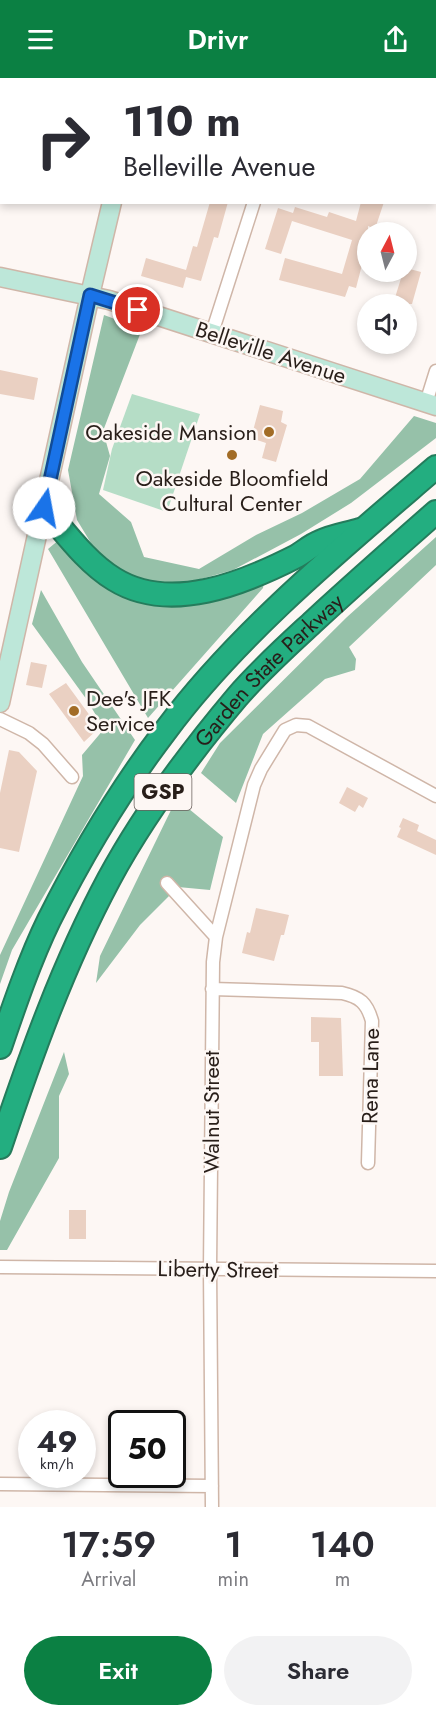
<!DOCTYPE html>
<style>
:root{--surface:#fff;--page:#f2f2f3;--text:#2b2b33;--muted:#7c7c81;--accent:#0b8043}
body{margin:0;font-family:Jost,sans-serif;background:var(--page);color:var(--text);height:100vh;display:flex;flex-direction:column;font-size:22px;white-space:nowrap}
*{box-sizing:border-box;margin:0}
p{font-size:20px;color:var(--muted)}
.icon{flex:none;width:33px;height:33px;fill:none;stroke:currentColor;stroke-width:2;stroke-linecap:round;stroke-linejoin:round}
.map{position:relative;height:1429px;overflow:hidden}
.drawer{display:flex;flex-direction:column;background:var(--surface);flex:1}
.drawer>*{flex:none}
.hud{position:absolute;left:0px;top:0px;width:436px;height:126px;box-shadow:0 3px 9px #0003;background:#fff;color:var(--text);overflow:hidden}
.needle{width:39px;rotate:7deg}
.fabs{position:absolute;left:357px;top:144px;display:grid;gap:12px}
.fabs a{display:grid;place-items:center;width:60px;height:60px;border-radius:50%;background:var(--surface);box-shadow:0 3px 9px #0003;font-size:30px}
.speed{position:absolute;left:18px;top:1332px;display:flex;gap:12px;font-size:30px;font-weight:700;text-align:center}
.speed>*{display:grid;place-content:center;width:78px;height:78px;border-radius:50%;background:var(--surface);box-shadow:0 3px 9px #0003;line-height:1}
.speed small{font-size:15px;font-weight:400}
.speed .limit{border:3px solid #111;border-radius:9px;background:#fff;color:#111}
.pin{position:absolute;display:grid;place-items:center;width:51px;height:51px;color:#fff;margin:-26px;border:3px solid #fff;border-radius:50%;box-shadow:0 2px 6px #0007}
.me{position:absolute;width:66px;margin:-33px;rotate:12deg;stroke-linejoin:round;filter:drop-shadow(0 0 4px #0008)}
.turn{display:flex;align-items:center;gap:21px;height:126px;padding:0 24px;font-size:27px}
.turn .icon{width:78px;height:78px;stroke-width:2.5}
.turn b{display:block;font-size:42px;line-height:51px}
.eta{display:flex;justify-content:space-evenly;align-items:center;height:102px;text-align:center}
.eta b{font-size:36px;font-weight:600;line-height:42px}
.cta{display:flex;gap:12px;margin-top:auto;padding:12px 24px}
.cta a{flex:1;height:69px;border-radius:36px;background:var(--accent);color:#fff;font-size:24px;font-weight:600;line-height:69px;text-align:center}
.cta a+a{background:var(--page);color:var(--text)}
header{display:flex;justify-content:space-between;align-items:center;height:78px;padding:0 24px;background:var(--accent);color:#fff;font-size:27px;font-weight:600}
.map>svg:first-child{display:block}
.green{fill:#b5ddc6}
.forest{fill:#96c1a9}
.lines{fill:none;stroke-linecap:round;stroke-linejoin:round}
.river{stroke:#77a6ba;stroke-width:24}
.building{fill:#ead0c2}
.minor-casing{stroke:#cfb6a8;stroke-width:15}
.secondary-casing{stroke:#cfb6a8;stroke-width:21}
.motorway-casing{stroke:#257c5c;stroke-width:26}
.minor{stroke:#fff;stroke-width:12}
.secondary{stroke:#bde7d9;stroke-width:18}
.motorway{stroke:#23ae80;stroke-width:22}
.route-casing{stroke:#114b97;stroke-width:15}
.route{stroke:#1a73e8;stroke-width:10}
.poi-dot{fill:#a26c26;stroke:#fdf7f4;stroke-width:2}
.labels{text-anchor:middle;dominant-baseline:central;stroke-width:5;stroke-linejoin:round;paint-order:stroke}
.shield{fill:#fdf7f4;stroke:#685f5b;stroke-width:1.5}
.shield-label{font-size:21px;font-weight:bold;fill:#281e19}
.street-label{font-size:22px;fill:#281e19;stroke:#fdf7f4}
.poi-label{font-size:22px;fill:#281e19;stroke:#fdf7f4;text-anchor:end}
</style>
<header><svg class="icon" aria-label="menu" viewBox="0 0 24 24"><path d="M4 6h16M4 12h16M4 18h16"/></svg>Drivr<svg class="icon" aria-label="share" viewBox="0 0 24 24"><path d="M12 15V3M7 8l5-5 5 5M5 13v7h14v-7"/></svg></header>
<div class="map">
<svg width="436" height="1429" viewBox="0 0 436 1429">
<rect width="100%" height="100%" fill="#fdf7f4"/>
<!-- green -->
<path class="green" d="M132 316 200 336 167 434 103 412 112 371Z"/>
<!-- forest -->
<path class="forest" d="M104 237 142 251 103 353 110 378 99 416 131 444 144 479 199 491 256 457 302 435 360 401 414 338 436 345V360L351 425 301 456 233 492 176 508 135 501 100 480 77 442 68 392Z
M436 459V487L349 569 356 581 355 592 325 601 263 656 236 725 201 695 220 665 347 539Z
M60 461 135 519 265 499 263 510 148 640 48 471Z
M41 512 82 584 135 662 12 872 0 906V877L83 698 82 677 104 651 87 622 32 546Z
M183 726 223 759 210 812 178 809 140 847 96 905 100 878 171 732Z
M64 974 69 996 59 1018V1080L7 1172H0V1143L9 1114Z"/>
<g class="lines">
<!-- river -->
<path class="river" d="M429 0 430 2"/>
</g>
<!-- building -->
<path class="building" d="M210 124H228L218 160 214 159 201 203 186 199 183 210 141 198 146 180 186 192 193 168 197 169Z
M361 124H384L375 151 368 148V184L363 183 356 210 349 208 345 219 279 202 285 180 342 196 352 162 292 143 281 176 265 171 278 130 293 135 295 129 327 139 329 134 356 143Z
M406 190 421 194 412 226H393L403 194H406Z
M0 292 38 300 34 322 0 316Z
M260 327 283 333 281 344 287 347 276 384 262 380 266 365 251 360Z
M31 584 47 587 42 610 26 607Z
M66 605 99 650 84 664 49 616Z
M9 672 19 674 37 693 19 774 0 770V715Z
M347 709 368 720 363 730 359 727 355 734 339 725Z
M403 740 419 747 417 753 436 762V777L397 759 401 750 399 749Z
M256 830 289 837 284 857H281L274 883 242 875 247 854 250 855Z
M311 939 341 940 343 998H319V964H311Z
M69 1132H86V1161H69Z"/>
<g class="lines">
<!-- minor casing -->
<g class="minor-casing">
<path id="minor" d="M9 2 10 0
M0 50 2 42
M435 87 436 85
M212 255 254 124
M426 325 436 293
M0 641 29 655 43 666 72 699
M167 805 216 859
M212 911 342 915C360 919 367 925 372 943L368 1085
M0 1189 436 1193
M0 1406 212 1408
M212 1429 210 1191 213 884 216 859 254 707 261 691 285 652 296 647 308 648 436 718"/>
</g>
<!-- secondary casing -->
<g class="secondary-casing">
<path id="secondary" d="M138 2 139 0
M0 199 109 222 436 328
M0 625 90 217 112 124"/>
</g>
<!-- motorway casing -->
<g class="motorway-casing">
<g id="motorway">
<path d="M44 430C65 454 86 484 114 501 170 536 244 505 297 478 305 473 312 467 320 464 332 458 347 456 360 452"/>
<path d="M0 969C14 928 30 881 49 842 82 776 121 711 166 652 238 555 344 468 436 389"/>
<path id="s1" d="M0 1069C31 977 63 887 109 801 144 736 189 676 237 619 260 592 288 567 314 543 354 506 395 470 436 434"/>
</g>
</g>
<!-- minor -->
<use href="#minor" class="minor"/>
<!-- secondary -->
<use href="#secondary" class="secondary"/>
<!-- motorway -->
<use href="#motorway" class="motorway"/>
</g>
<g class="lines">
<!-- route casing -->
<g class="route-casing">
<path id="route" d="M44 430 90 217 138 232"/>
</g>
<!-- route -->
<use href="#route" class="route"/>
</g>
<!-- markers -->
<g class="poi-dot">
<circle cx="269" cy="354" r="6"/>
<circle cx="232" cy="377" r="6"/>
<circle cx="74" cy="633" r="6"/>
</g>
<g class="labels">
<!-- shield labels -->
<rect class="shield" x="134.5" y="696" width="57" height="36" rx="4.5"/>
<g class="shield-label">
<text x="163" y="714">GSP</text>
</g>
<!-- street labels -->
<g class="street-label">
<text transform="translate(271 274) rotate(18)">Belleville Avenue</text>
<text stroke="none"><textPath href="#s1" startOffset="554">Garden State Parkway</textPath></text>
<text transform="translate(370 998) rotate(-89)">Rena Lane</text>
<text transform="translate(211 1034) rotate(-90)">Walnut Street</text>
<text transform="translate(218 1191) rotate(1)">Liberty Street</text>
</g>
<!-- poi labels -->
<g class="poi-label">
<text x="257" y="354">Oakeside Mansion</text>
<text x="232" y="400" text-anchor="middle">Oakeside Bloomfield<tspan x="232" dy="25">Cultural Center</tspan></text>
<text x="86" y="620" text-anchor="start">Dee's JFK<tspan x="86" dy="25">Service</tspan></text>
</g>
</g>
</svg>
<div class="fabs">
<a><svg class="needle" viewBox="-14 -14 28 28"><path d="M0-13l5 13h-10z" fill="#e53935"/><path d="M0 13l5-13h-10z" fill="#7c7c81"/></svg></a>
<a><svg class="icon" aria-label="sound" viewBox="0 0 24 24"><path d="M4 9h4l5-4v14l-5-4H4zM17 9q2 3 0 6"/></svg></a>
</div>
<div class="speed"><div>49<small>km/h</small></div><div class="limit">50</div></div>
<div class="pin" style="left:138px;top:232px;background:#d93025"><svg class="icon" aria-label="arrive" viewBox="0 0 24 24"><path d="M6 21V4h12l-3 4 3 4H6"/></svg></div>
<svg class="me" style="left:44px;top:430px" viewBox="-20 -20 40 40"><circle r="19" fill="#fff"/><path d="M0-13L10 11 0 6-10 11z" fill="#1a73e8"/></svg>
<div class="hud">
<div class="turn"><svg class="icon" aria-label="right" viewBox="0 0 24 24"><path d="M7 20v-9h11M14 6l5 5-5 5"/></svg><div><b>110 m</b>Belleville Avenue</div></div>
</div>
</div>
<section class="drawer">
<div class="eta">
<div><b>17:59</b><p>Arrival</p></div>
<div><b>1</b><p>min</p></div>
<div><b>140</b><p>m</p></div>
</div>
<div class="cta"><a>Exit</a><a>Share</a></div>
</section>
